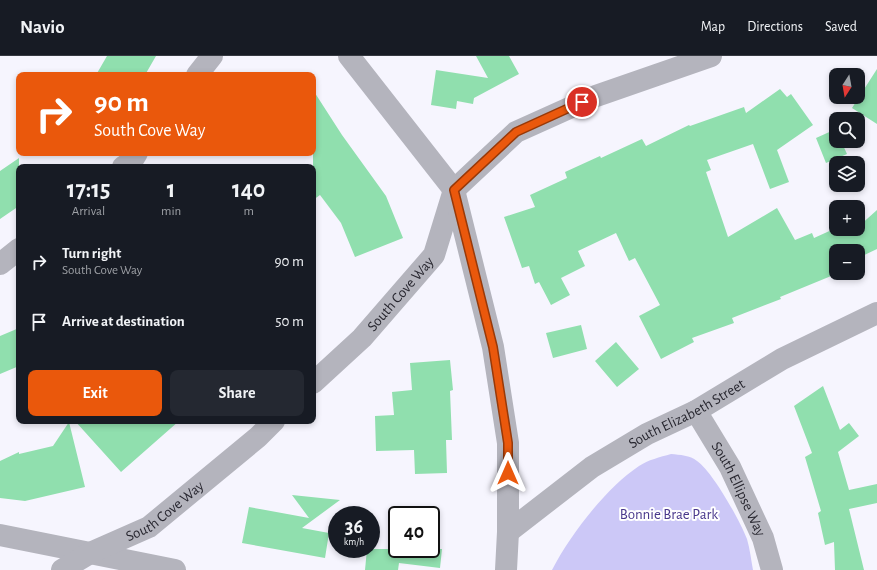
<!DOCTYPE html>
<meta charset="utf-8">
<style>
:root{--surface:#171b24;--page:#242831;--text:#f1f3f6;--muted:#9ea1a6;--line:#363941;--accent:#ea580c}
body{margin:0;font-family:"Alegreya Sans",sans-serif;background:var(--page);color:var(--text);height:100vh;display:flex;flex-direction:column;font-size:15px;white-space:nowrap}
*{box-sizing:border-box;margin:0}
p{font-size:13px;color:var(--muted)}
.icon{flex:none;width:22px;height:22px;fill:none;stroke:currentColor;stroke-width:2;stroke-linecap:round;stroke-linejoin:round}
.map{position:relative;flex:1;overflow:hidden}
.side{position:absolute;left:16px;top:108px;width:300px;height:260px;display:flex;flex-direction:column;background:var(--surface);border-radius:8px;box-shadow:0 2px 6px #0003}
.side>*{flex:none}
.top-card{position:absolute;left:16px;top:16px;width:300px;height:84px;border-radius:8px;box-shadow:0 2px 6px #0003;background:#ea580c;color:#fff;overflow:hidden}
.needle{width:26px;rotate:191deg}
.controls{position:absolute;left:829px;top:12px;display:grid;gap:8px}
.controls a{display:grid;place-items:center;width:36px;height:36px;border-radius:8px;background:var(--surface);box-shadow:0 2px 6px #0003;font-size:20px}
.speed{position:absolute;left:328px;top:450px;display:flex;gap:8px;font-size:20px;font-weight:700;text-align:center}
.speed>*{display:grid;place-content:center;width:52px;height:52px;border-radius:50%;background:var(--surface);box-shadow:0 2px 6px #0003;line-height:1}
.speed small{font-size:10px;font-weight:400}
.speed .limit{border:2px solid #111;border-radius:6px;background:#fff;color:#111}
.pin{position:absolute;display:grid;place-items:center;width:34px;height:34px;color:#fff;margin:-17px;border:2px solid #fff;border-radius:50%;box-shadow:0 1px 4px #0007}
.me{position:absolute;width:44px;margin:-22px;rotate:0deg;stroke-linejoin:round;filter:drop-shadow(0 0 3px #0008)}
.turn{display:flex;align-items:center;gap:14px;height:84px;padding:0 12px;font-size:18px}
.turn .icon{width:52px;height:52px;stroke-width:2.5}
.turn b{display:block;font-size:28px;line-height:34px}
.eta{display:flex;justify-content:space-evenly;align-items:center;height:68px;text-align:center}
.eta b{font-size:24px;font-weight:700;line-height:28px}
.action{display:flex;gap:8px;margin-top:auto;padding:8px 12px}
.action a{flex:1;height:46px;border-radius:8px;background:var(--accent);color:#fff;font-size:16px;font-weight:700;line-height:46px;text-align:center}
.action a+a{background:var(--page);color:var(--text)}
ul{padding:0;list-style:none}
li{display:flex;align-items:center;gap:12px;height:60px;padding:0 12px}
li div{flex:1}
li b{display:block;font-size:15px}
li em{font-style:normal}
header{display:flex;align-items:center;gap:24px;box-sizing:border-box;height:56px;padding:0 20px;background:var(--surface);border-bottom:1px solid var(--line)}
header strong{font-size:19px}
nav{display:flex;gap:22px;margin-inline-start:auto;font-size:14px}
.map>svg:first-child{display:block}
.green{fill:#ccc8f7}
.building{fill:#90dfae}
.lines{fill:none;stroke-linecap:round;stroke-linejoin:round}
.minor{stroke:#b4b4bd;stroke-width:22}
.tertiary{stroke:#b4b4bd;stroke-width:22}
.route-casing{stroke:#983908;stroke-width:10}
.route{stroke:#ea580c;stroke-width:7}
.labels{text-anchor:middle;dominant-baseline:central;stroke-width:4;stroke-linejoin:round;paint-order:stroke}
.street-label{font-size:15px;fill:#27262f;stroke:#fff}
.park-label{font-size:15px;fill:#49388c;stroke:#fff}
</style>
<header>
<strong>Navio</strong>
<nav><a>Map</a><a>Directions</a><a>Saved</a></nav>
</header>
<div class="map">
<svg width="877" height="514" viewBox="0 0 877 514">
<rect width="100%" height="100%" fill="#f6f5fe"/>
<!-- green -->
<path class="green" d="M671 398C680 399 690 399 697 405 713 416 740 465 747 483 750 493 751 504 753 514H552C570 479 606 432 639 410 648 404 660 401 671 398Z"/>
<!-- building -->
<path class="building" d="M107 0H156L145 19H96Z
M476 0H509L519 18 474 42 473 48 457 45 456 53 431 49 436 14 488 22Z
M877 13V68L852 52Z
M780 33 787 41 791 38 813 69 777 94 789 126 770 133 753 88 707 104 711 114 706 116 728 181 777 152 795 184 812 177 814 182 836 172 858 173V171L877 154V193L858 202V195H836V218L780 241 781 243 732 262 734 267 692 282 694 286 661 303 639 260 660 249 635 202 629 205 616 177 578 195 585 210 561 222 570 239 551 249 539 226 535 228 529 210 522 212 504 161 535 151 530 139 567 122 565 116 600 100 601 102 642 83 646 90 689 69 690 70 744 51 746 57Z
M313 34 342 79 386 140 403 182 355 201 341 167 320 139 313 144Z
M836 73V85H841L847 98 826 107 816 82Z
M19 102V150L0 163V115Z
M581 269 587 293 553 302 546 277Z
M19 272V310L0 318V280Z
M616 286 639 313 617 331 595 305Z
M450 304 453 334 450 335 452 384H446L447 417 415 418 414 394 376 395 375 360 394 359 392 336 412 334 410 307Z
M823 330 840 374 849 367 859 380 838 396 849 434 877 428V447L849 453 864 514H835L834 486 825 489 818 457 821 455 805 401 812 397 794 350Z
M75 365H179L121 416Z
M69 366 85 431 25 445 0 442V405L19 396V398L53 390Z
M292 439 340 444 302 472 329 477 325 502 242 487 249 451 309 462Z
M367 493H442L440 512 399 507 398 514H365Z"/>
<g class="lines">
<!-- minor -->
<g class="minor">
<path d="M197 19 212 0"/>
<path d="M123 111 132 105 137 97"/>
<path d="M0 208 19 193"/>
<path id="s1" d="M313 327 362 282 434 199 454 134 516 76 596 40 711 0"/>
<path id="s2" d="M696 355 730 411 763 482 772 514"/>
<path id="s3" d="M508 476 592 411 647 378 696 355 782 303 877 257"/>
<path d="M0 479 175 514"/>
<path id="s4" d="M62 514 90 497 149 471 258 381 274 365"/>
</g>
<!-- tertiary -->
<path class="tertiary" d="M349 0 454 134 493 291 508 387V476L506 514"/>
</g>
<g class="lines">
<!-- route casing -->
<g class="route-casing">
<path id="route" d="M508 417V387L493 291 454 134 516 76 582 46"/>
</g>
<!-- route -->
<use href="#route" class="route"/>
</g>
<g class="labels">
<!-- street labels -->
<g class="street-label">
<text stroke="none"><textPath href="#s1" startOffset="125">South Cove Way</textPath></text>
<text stroke="none"><textPath href="#s3" startOffset="215">South Elizabeth Street</textPath></text>
<text stroke="none"><textPath href="#s2" startOffset="89">South Ellipse Way</textPath></text>
<text stroke="none"><textPath href="#s4" startOffset="119">South Cove Way</textPath></text>
</g>
<!-- park labels -->
<g class="park-label">
<text x="669" y="458">Bonnie Brae Park</text>
</g>
</g>
</svg>
<div class="controls">
<a><svg class="needle" viewBox="-14 -14 28 28"><path d="M0-13l5 13h-10z" fill="#e53935"/><path d="M0 13l5-13h-10z" fill="#9ea1a6"/></svg></a>
<a><svg class="icon" aria-label="search" viewBox="0 0 24 24"><circle cx="10" cy="10" r="6"/><path d="M15 15l6 6"/></svg></a>
<a><svg class="icon" aria-label="layers" viewBox="0 0 24 24"><path d="M12 4l9 5-9 5-9-5zM3 14l9 5 9-5"/></svg></a>
<a>+</a>
<a>−</a>
</div>
<div class="speed"><div>36<small>km/h</small></div><div class="limit">40</div></div>
<div class="pin" style="left:582px;top:46px;background:#d93025"><svg class="icon" aria-label="arrive" viewBox="0 0 24 24"><path d="M6 21V4h12l-3 4 3 4H6"/></svg></div>
<svg class="me" style="left:508px;top:417px" viewBox="-20 -20 40 40"><path d="M0-17L14 15 0 8-14 15z" fill="#ea580c" stroke="#fff" stroke-width="4"/></svg>
<div class="top-card">
<div class="turn"><svg class="icon" aria-label="right" viewBox="0 0 24 24"><path d="M7 20v-9h11M14 6l5 5-5 5"/></svg><div><b>90 m</b>South Cove Way</div></div>
</div>
<section class="side">
<div class="eta">
<div><b>17:15</b><p>Arrival</p></div>
<div><b>1</b><p>min</p></div>
<div><b>140</b><p>m</p></div>
</div>
<ul>
<li><svg class="icon" aria-label="right" viewBox="0 0 24 24"><path d="M7 20v-9h11M14 6l5 5-5 5"/></svg><div><b>Turn right</b><p>South Cove Way</p></div><em>90 m</em></li>
<li><svg class="icon" aria-label="arrive" viewBox="0 0 24 24"><path d="M6 21V4h12l-3 4 3 4H6"/></svg><div><b>Arrive at destination</b></div><em>50 m</em></li>
</ul>
<div class="action"><a>Exit</a><a>Share</a></div>
</section>
</div>
